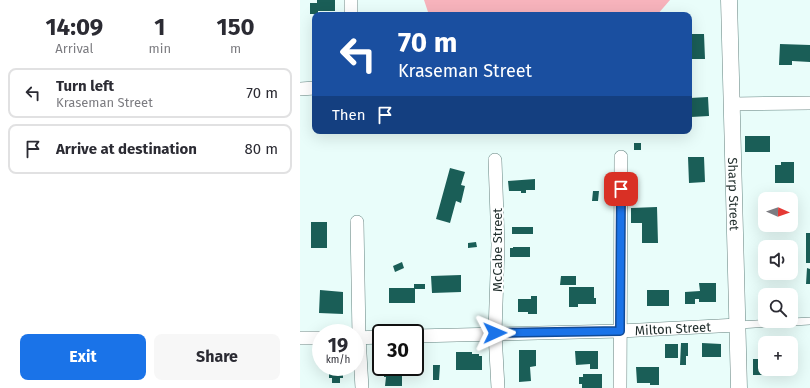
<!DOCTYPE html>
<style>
:root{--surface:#fff;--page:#f7f7f7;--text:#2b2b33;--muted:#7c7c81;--line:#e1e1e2;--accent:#1a73e8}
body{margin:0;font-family:"Fira Sans",sans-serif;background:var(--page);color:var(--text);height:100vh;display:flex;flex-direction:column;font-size:15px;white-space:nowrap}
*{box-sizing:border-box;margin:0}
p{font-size:13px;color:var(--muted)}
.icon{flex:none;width:22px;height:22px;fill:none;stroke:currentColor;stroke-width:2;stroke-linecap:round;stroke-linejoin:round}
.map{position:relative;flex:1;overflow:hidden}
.drawer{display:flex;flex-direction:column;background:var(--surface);width:300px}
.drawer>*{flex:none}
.top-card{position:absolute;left:12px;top:12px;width:380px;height:122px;border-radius:8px;box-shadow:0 4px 16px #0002;background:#1a4fa0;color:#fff;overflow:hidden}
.needle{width:26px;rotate:92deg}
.controls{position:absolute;left:458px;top:192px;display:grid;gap:8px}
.controls a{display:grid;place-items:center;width:40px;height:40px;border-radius:8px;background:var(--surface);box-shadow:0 4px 16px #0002;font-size:20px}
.speed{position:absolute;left:12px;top:324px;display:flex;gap:8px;font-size:20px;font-weight:700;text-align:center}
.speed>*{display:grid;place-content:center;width:52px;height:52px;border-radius:50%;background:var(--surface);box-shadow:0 4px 16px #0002;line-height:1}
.speed small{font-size:10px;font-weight:400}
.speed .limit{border:2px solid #111;border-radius:6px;background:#fff;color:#111}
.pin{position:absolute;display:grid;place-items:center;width:34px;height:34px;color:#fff;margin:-17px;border-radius:8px;box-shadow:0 2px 6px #0006}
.me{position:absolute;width:44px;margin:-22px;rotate:89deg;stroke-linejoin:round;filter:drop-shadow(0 0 3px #0008)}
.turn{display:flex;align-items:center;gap:14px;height:84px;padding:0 20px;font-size:18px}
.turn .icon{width:52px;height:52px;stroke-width:2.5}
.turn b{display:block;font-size:28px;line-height:34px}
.then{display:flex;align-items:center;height:38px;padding:0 20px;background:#0003;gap:8px;font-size:15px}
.eta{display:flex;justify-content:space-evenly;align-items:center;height:68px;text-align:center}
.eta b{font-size:24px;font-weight:700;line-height:28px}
.cta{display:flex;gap:8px;margin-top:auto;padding:8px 20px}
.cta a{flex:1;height:46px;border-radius:8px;background:var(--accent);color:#fff;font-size:16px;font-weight:700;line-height:46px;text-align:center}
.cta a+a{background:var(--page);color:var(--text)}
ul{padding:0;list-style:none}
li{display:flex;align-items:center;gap:12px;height:50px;margin:0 8px 6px;padding:0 12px;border:2px solid var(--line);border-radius:8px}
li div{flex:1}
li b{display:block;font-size:15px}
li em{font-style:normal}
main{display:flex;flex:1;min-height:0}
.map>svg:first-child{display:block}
.green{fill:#f7b3bc}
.building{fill:#1a5e57}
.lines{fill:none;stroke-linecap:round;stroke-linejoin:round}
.service-casing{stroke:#658480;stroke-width:8}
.minor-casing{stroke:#658480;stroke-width:14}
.tertiary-casing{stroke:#658480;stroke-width:17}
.service{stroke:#fff;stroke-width:7}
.minor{stroke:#fff;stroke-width:13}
.tertiary{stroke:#fff;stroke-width:16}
.route-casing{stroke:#114b97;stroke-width:10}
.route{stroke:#1a73e8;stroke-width:7}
.labels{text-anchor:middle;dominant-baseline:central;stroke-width:4;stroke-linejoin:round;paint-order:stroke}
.street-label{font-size:13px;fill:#1f2c2a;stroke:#fff}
</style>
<main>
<section class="drawer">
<div class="eta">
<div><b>14:09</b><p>Arrival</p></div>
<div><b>1</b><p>min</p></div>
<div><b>150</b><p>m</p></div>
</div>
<ul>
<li><svg class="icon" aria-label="left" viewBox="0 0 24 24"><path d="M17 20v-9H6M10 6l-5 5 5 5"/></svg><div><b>Turn left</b><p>Kraseman Street</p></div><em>70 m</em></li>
<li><svg class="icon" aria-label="arrive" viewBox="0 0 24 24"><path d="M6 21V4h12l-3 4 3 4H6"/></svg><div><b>Arrive at destination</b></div><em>80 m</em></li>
</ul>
<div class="cta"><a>Exit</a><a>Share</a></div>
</section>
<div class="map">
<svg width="510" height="388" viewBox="0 0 510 388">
<rect width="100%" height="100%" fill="#e9fdfa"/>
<!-- green -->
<path class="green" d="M124 0H370L357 15H129Z"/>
<!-- building -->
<path class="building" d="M17 0H35V11H18V14H10V3H17Z
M389 34H404L405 59H389Z
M480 44 510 45V62L492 61V65H479Z
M408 97 409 116 391 117 390 98Z
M445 136H470V152H445Z
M334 143H341V150H334Z
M388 157H404L405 182 389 183Z
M481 162H494V183H475V165H481Z
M150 168 165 172 161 185 165 186 161 203 156 201 150 223 136 219Z
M235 179V190H226V193H221V191H209L208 181Z
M293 191H299L298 201H292Z
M357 207 358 243H342V223H331V208Z
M11 222H27V248H11Z
M212 227H233V234H212Z
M506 233H510V263H506Z
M176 242 177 247 168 248V243Z
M213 247H230V257H210V248H213Z
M102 262 104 268 95 272 93 266Z
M507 268 510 269V284H506Z
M161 275V292L132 293 131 276Z
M261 276H276V285H260Z
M399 283H416V302H399V299H395V304H385V292L400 291Z
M114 284H125V289H115V303H89V288H114Z
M269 287H294V298H296V304H278V307H269Z
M20 290 43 292V314L19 313Z
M347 290H369V306H347Z
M231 296H237V314H228V312H218V299H231Z
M381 343H388V356H386V365H380Z
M402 343 421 344V357H402Z
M365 344H378V358H365Z
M219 350H236V366L230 367 231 381 219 382Z
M275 351H298V369H290V364L276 365Z
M156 352H172V354H179V356H182V370H156Z
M453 359H465V369H477V375H453Z
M133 365H140L139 380H133Z
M29 367H46V371H43V378H40V383H32V378H29Z
M86 367H102V386H85L86 377H84V373H86Z
M336 367H359V385H350V383H337Z
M283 374H302V388H282V384H279V377H283Z"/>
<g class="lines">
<!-- service casing -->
<g class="service-casing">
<path id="service" d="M438 325 510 321"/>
</g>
<!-- minor casing -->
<g class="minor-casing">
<g id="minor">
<path d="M51 0V15"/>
<path d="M0 89 15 88"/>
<path d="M432 104 510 103"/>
<path d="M195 160 198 245 195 333 198 388"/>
<path d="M57 222 59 337 62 388"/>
<path id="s1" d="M115 336 320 331 438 325"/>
<path d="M0 338H21"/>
<path d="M55 338 81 337"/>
<path d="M320 388 321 157"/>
</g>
</g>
<!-- tertiary casing -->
<g class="tertiary-casing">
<g id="tertiary">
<path id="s2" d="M429 0 439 388"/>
</g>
</g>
<!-- service -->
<use href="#service" class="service"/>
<!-- minor -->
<use href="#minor" class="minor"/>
<!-- tertiary -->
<use href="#tertiary" class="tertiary"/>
</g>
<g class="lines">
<!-- route casing -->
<g class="route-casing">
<path id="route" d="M195 333 320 331 321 189"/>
</g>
<!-- route -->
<use href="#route" class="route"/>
</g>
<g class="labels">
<!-- street labels -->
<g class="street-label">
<text stroke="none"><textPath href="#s2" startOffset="194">Sharp Street</textPath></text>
<text transform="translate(197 250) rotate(-90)">McCabe Street</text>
<text stroke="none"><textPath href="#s1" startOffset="258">Milton Street</textPath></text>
</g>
</g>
</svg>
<div class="controls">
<a><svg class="needle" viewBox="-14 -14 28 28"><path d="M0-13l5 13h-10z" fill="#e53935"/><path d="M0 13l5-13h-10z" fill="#7c7c81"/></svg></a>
<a><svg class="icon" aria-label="sound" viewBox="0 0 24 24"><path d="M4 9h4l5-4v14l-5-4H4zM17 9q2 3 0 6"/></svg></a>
<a><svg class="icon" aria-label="search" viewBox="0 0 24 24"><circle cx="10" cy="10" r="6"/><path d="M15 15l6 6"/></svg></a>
<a>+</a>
</div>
<div class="speed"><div>19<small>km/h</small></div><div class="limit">30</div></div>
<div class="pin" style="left:321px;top:189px;background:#d93025"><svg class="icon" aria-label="arrive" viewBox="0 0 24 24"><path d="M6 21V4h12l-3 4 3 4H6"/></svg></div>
<svg class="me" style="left:195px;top:333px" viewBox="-20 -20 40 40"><path d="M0-17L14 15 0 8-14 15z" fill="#1a73e8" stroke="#fff" stroke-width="4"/></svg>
<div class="top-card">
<div class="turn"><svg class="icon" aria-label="left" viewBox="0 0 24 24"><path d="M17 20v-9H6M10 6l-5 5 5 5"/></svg><div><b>70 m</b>Kraseman Street</div></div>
<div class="then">Then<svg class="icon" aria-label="arrive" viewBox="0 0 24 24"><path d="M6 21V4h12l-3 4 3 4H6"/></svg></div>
</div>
</div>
</main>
